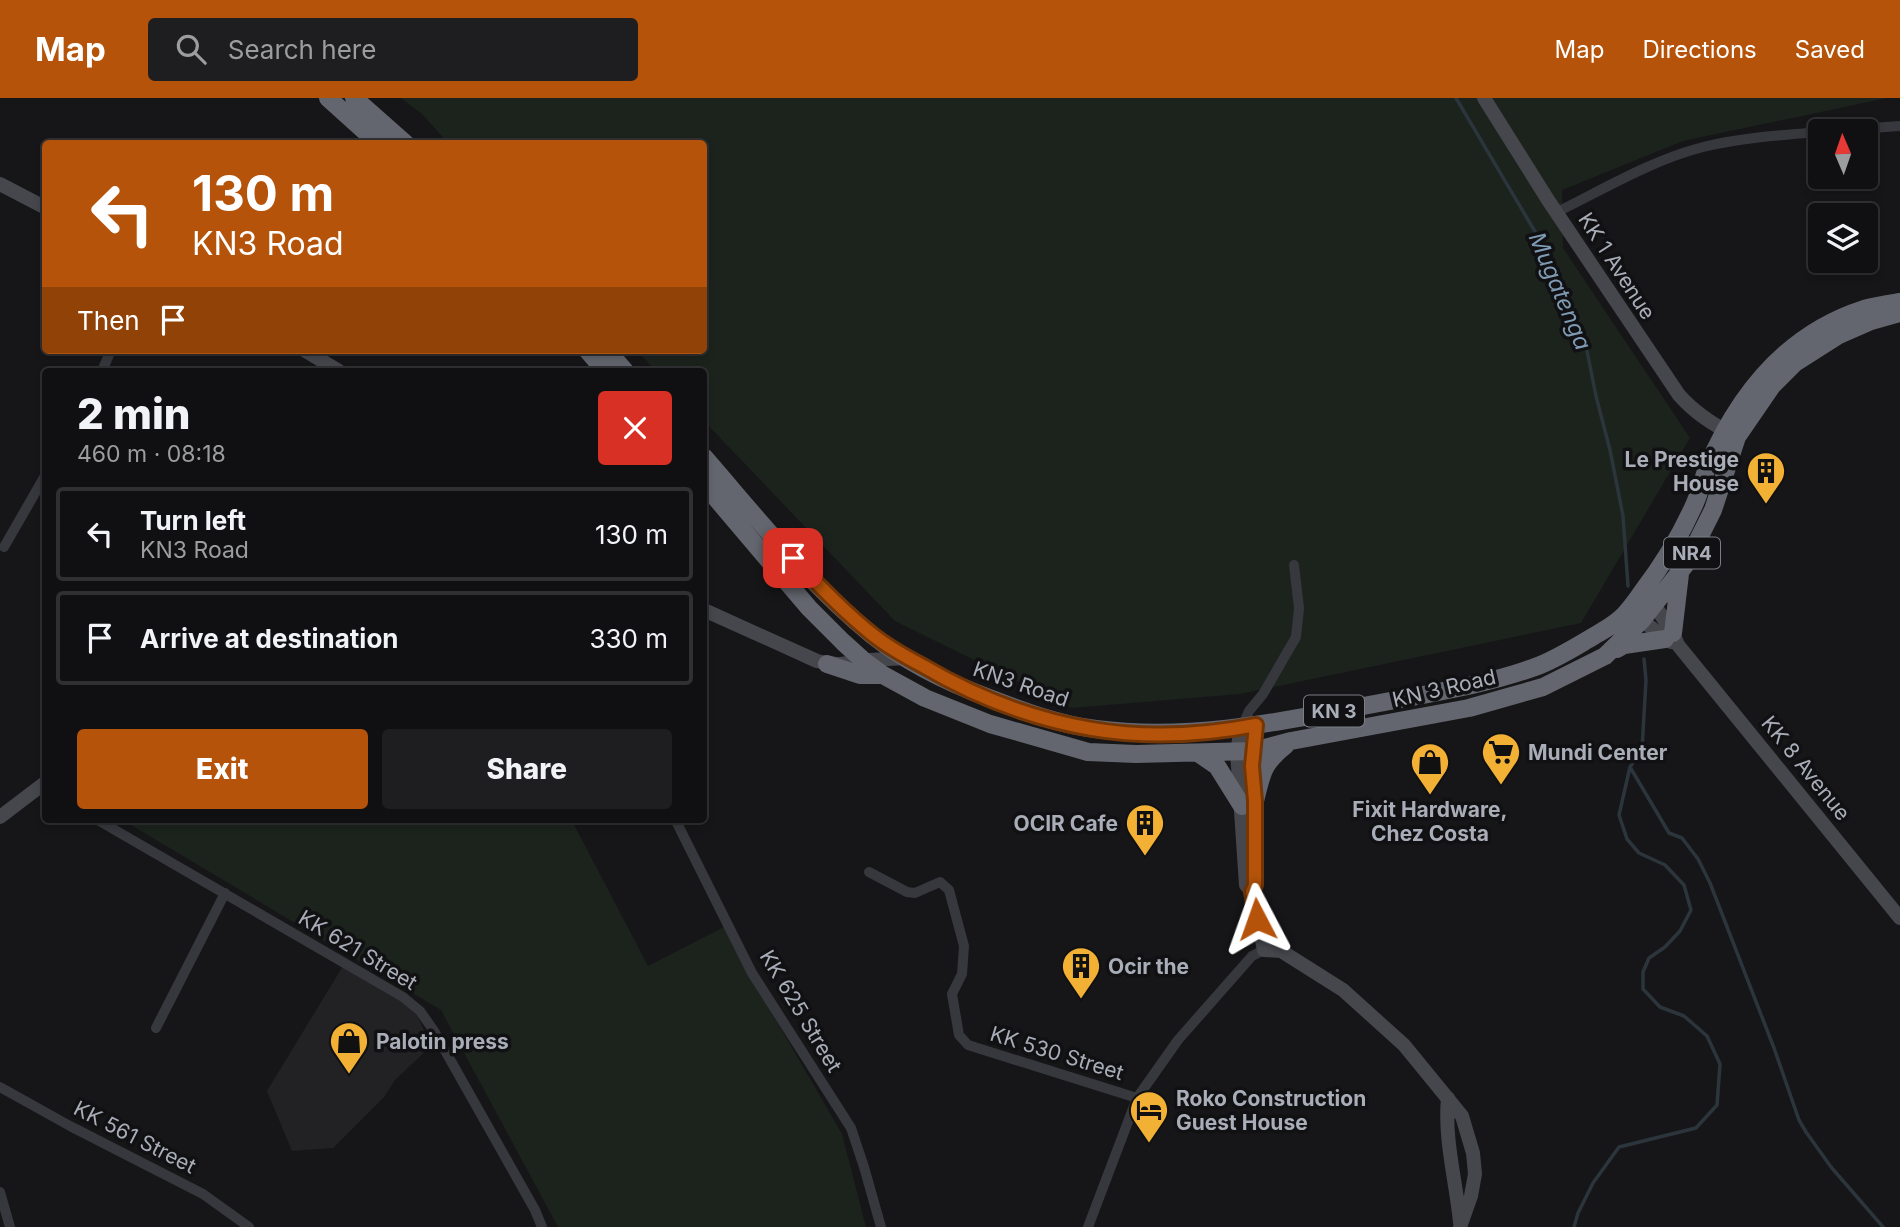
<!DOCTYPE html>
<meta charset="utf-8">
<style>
:root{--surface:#101012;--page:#1e1e20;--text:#f1f3f6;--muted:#9c9d9f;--line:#303032;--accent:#b45309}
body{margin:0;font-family:Inter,sans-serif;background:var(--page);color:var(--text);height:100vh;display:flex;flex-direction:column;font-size:26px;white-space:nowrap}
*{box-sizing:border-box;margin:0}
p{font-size:23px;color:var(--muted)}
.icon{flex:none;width:38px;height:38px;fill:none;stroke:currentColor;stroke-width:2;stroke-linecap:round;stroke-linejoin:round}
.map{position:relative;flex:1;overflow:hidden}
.details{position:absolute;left:42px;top:270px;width:665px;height:455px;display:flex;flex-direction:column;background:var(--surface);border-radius:7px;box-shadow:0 4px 10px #0003,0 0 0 2px var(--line)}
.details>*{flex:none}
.top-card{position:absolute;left:42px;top:42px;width:665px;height:214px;border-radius:7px;box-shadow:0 4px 10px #0003,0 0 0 2px var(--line);background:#b45309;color:#fff;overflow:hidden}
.needle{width:46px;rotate:358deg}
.controls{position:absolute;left:1808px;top:21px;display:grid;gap:14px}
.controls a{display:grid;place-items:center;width:70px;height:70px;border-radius:7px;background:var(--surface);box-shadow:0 4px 10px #0003,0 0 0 2px var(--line);font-size:35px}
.pin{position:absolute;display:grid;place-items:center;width:60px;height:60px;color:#fff;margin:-30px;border-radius:14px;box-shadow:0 4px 10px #0006}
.me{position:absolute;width:77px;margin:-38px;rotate:356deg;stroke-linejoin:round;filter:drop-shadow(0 0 5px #0008)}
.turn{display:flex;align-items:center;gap:24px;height:147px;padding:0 35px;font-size:32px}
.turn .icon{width:91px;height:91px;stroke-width:2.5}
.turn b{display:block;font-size:49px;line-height:60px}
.then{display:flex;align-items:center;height:66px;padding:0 35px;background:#0003;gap:14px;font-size:26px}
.round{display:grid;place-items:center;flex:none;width:74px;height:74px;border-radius:7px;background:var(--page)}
.overview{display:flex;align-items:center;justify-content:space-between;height:119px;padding:0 35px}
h1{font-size:42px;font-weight:800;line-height:52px}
.action{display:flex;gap:14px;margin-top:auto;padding:14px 35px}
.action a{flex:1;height:80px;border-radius:7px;background:var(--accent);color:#fff;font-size:28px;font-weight:800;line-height:80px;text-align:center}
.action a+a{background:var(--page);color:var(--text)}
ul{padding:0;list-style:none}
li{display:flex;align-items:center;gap:21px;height:94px;margin:0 14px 10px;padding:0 21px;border:4px solid var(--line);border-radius:7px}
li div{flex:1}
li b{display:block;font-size:26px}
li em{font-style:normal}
header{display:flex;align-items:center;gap:42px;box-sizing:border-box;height:98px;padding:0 35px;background:var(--accent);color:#fff}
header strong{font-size:33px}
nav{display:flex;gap:38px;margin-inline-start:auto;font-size:24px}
.search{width:490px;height:63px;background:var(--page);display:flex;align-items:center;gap:18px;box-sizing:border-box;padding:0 24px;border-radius:7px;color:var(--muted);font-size:26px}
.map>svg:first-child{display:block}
.built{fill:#222225}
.green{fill:#1c231d}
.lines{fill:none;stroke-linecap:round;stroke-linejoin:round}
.stream{stroke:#2c353c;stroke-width:3.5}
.street{stroke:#37383d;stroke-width:10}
.secondary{stroke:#45474d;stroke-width:14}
.highway{stroke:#63666e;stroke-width:18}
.route-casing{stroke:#753606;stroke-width:18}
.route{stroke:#b45309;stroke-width:12}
.labels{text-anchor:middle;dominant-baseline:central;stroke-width:7;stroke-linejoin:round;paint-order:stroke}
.shield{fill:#111113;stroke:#7b7e86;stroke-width:2}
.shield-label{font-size:19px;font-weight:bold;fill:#a8adb8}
.street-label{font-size:21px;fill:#a8adb8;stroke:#111113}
.poi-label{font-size:21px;font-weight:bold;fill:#a8adb8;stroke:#111113;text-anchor:start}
.water-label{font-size:23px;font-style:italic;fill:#7f9bb3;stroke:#111113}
</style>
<header>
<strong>Map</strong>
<div class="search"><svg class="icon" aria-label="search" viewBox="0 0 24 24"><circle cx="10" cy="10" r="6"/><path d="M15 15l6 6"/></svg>Search here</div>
<nav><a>Map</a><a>Directions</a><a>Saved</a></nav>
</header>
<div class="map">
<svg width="1900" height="1129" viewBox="0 0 1900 1129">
<rect width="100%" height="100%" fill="#161618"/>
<!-- built -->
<path class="built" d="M343 868 413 908 431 948 395 982 384 999 333 1050 292 1053 267 993Z"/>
<!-- green -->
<path class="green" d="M401 0H1887L1683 43 1562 92 1563 150 1690 340 1581 525 1240 596 1072 610 895 523 704 323V273H656L636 252H704V46L448 45 422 16Z
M121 721H571L648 868 726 828 754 884 842 1036 866 1129H558L441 912Z"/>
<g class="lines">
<!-- stream -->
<path class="stream" d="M1456 0 1540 142 1566 192 1585 243 1596 298 1610 352 1623 418 1628 488
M1644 561 1646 582 1642 652 1630 669 1669 735 1682 740 1698 761 1710 785 1774 950 1799 1022 1806 1034 1831 1069 1883 1129
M1574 1129 1578 1115 1593 1085 1619 1049 1696 1030 1717 1007 1720 966 1707 938 1684 918 1660 909 1643 891V874L1649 860 1665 849 1680 833 1691 812 1684 787 1665 767 1639 755 1627 741 1619 717 1630 669"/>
<!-- street -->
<path class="street" d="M1830 33 1900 28
M1557 114C1604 91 1652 62 1703 49 1741 40 1781 37 1820 34
M102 273 111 252
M4 449 46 376
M1242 629 1249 613 1263 596 1296 539 1299 510 1294 467
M96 721 403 899 420 913 434 933 535 1112 542 1129
M675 721 752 875 851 1030 864 1069 881 1129
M869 774 907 794 915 795 940 784 949 792 964 848 962 876 952 896 959 937 968 947 1137 1000
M156 930 225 795
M0 989 70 1028 203 1096 249 1129
M0 1094 10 1129
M1088 1129 1137 1000 1178 942 1252 858 1264 852"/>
<!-- secondary -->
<path class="secondary" d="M1484 0 1548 102 1679 297C1695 315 1712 326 1733 337
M0 86 46 110
M304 252 339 273
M1649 499 1673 535 1678 547 1900 820
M704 512 817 563C834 568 846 566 862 563 877 561 893 561 908 560
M1633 519C1648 523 1657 537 1671 544
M1241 630 1237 654 1246 787 1252 794 1264 852 1281 853 1286 856 1343 892 1404 947 1462 1018 1473 1055 1475 1076 1471 1098 1460 1129
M0 719 46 684
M1255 783V703L1252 668 1257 627
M1448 1000C1444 1041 1456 1083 1460 1124"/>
<!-- highway -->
<path class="highway" d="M328 0 379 46
M354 0 406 46
M587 252 605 273
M607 252 625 273
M704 359C757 420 809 486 872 537 906 564 949 585 989 600 1023 613 1060 627 1096 631 1196 644 1293 621 1390 603 1438 594 1488 586 1535 569 1555 562 1575 549 1594 538 1604 532 1616 526 1624 517 1631 510 1637 501 1642 494 1664 465 1681 437 1695 405 1700 393 1703 381 1707 370 1738 297 1786 236 1864 211 1875 208 1888 206 1900 204
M704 386 809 510 843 544 864 563 883 577 925 600 990 626 1088 654 1136 656 1253 653 1291 643 1469 610 1543 589 1605 558 1642 522 1686 466 1713 412 1737 339 1772 288 1795 265 1839 237 1871 223 1900 215
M1673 535 1680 476
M1617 551 1624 547 1665 541
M827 566 860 577H883
M1198 655 1217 668 1242 708
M1255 703C1262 675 1262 666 1286 647"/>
</g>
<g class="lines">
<!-- route casing -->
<g class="route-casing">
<path id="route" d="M793 460C818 487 844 514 873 537 888 549 906 559 923 568 974 598 1033 621 1092 631 1145 640 1204 637 1256 627L1252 668 1255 703V787L1252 794 1257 821"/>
</g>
<!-- route -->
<use href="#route" class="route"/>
</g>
<!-- icons -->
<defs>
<g id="building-pin" transform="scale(2.0125)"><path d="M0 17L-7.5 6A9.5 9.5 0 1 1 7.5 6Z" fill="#f2b134" stroke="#111113"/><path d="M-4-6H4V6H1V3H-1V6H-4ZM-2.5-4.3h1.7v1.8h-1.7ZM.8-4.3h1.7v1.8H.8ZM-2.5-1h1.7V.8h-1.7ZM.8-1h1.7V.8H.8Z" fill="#111"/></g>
<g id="supermarket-pin" transform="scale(2.0125)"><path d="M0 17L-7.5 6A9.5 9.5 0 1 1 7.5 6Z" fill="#f2b134" stroke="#111113"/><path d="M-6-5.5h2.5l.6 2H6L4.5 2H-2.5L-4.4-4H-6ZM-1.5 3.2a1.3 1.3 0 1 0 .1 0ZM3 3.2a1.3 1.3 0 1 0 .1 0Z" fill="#111"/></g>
<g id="shop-pin" transform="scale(2.0125)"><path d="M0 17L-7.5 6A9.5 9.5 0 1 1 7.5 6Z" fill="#f2b134" stroke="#111113"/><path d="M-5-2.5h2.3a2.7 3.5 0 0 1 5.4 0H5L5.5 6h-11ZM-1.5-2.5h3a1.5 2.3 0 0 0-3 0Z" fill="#111"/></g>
<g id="hotel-pin" transform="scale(2.0125)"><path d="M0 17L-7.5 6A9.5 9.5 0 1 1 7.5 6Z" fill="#f2b134" stroke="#111113"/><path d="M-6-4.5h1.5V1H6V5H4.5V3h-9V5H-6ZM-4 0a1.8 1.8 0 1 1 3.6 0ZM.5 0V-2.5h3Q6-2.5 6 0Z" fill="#111"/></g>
</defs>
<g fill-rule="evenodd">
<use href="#building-pin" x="1766" y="373"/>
<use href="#supermarket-pin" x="1501" y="654"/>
<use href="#shop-pin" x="1430" y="664"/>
<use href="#building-pin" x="1145" y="725"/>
<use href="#building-pin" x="1081" y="868"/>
<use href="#shop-pin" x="349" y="943"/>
<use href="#hotel-pin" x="1149" y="1012"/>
</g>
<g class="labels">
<!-- shield labels -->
<g class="shield">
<rect x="1664" y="439.5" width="56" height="31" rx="5"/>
<rect x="1304" y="597.5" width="60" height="31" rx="5"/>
</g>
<g class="shield-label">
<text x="1692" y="455">NR4</text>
<text x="1334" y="613">KN 3</text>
</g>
<!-- street labels -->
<g class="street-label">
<text transform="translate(1617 168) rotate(57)">KK 1 Avenue</text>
<text transform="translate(1021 586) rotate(19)">KN3 Road</text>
<text transform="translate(1444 590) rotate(-13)">KN 3 Road</text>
<text transform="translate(1806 670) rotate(51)">KK 8 Avenue</text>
<text transform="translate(358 852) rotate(31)">KK 621 Street</text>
<text transform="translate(801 913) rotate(59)">KK 625 Street</text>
<text transform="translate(1057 955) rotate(17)">KK 530 Street</text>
<text transform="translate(135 1039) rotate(27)">KK 561 Street</text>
</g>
<!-- poi labels -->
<g class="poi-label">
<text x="1739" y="361" text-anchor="end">Le Prestige<tspan x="1739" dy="24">House</tspan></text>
<text x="1528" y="654">Mundi Center</text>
<text x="1430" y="711" text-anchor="middle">Fixit Hardware,<tspan x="1430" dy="24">Chez Costa</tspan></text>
<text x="1118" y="725" text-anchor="end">OCIR Cafe</text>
<text x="1108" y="868">Ocir the</text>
<text x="376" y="943">Palotin press</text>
<text x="1176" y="1000">Roko Construction<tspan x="1176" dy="24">Guest House</tspan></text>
</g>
<!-- water labels -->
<g class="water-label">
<text transform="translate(1560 193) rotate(67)">Mugatenga</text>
</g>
</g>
</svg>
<div class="controls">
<a><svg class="needle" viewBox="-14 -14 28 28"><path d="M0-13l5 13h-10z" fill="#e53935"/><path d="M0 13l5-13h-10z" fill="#9c9d9f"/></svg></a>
<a><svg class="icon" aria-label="layers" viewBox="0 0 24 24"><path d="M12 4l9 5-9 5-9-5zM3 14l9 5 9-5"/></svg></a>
</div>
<div class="pin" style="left:793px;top:460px;background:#d93025"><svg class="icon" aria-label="arrive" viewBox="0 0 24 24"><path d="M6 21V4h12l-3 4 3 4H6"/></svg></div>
<svg class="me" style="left:1257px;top:821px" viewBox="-20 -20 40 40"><path d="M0-17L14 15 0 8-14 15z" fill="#b45309" stroke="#fff" stroke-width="4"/></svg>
<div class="top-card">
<div class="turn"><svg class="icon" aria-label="left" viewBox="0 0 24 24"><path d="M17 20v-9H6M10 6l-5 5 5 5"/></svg><div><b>130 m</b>KN3 Road</div></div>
<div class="then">Then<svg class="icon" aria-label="arrive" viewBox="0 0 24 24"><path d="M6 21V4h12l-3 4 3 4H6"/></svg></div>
</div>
<section class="details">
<div class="overview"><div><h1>2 min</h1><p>460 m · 08:18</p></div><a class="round" style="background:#d93025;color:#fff"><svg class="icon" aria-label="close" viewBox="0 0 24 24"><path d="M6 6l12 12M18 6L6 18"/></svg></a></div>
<ul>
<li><svg class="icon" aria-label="left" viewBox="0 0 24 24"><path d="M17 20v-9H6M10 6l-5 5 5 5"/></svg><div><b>Turn left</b><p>KN3 Road</p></div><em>130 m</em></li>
<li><svg class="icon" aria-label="arrive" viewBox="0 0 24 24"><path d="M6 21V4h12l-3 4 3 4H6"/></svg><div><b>Arrive at destination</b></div><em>330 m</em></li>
</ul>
<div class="action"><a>Exit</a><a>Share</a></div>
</section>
</div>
